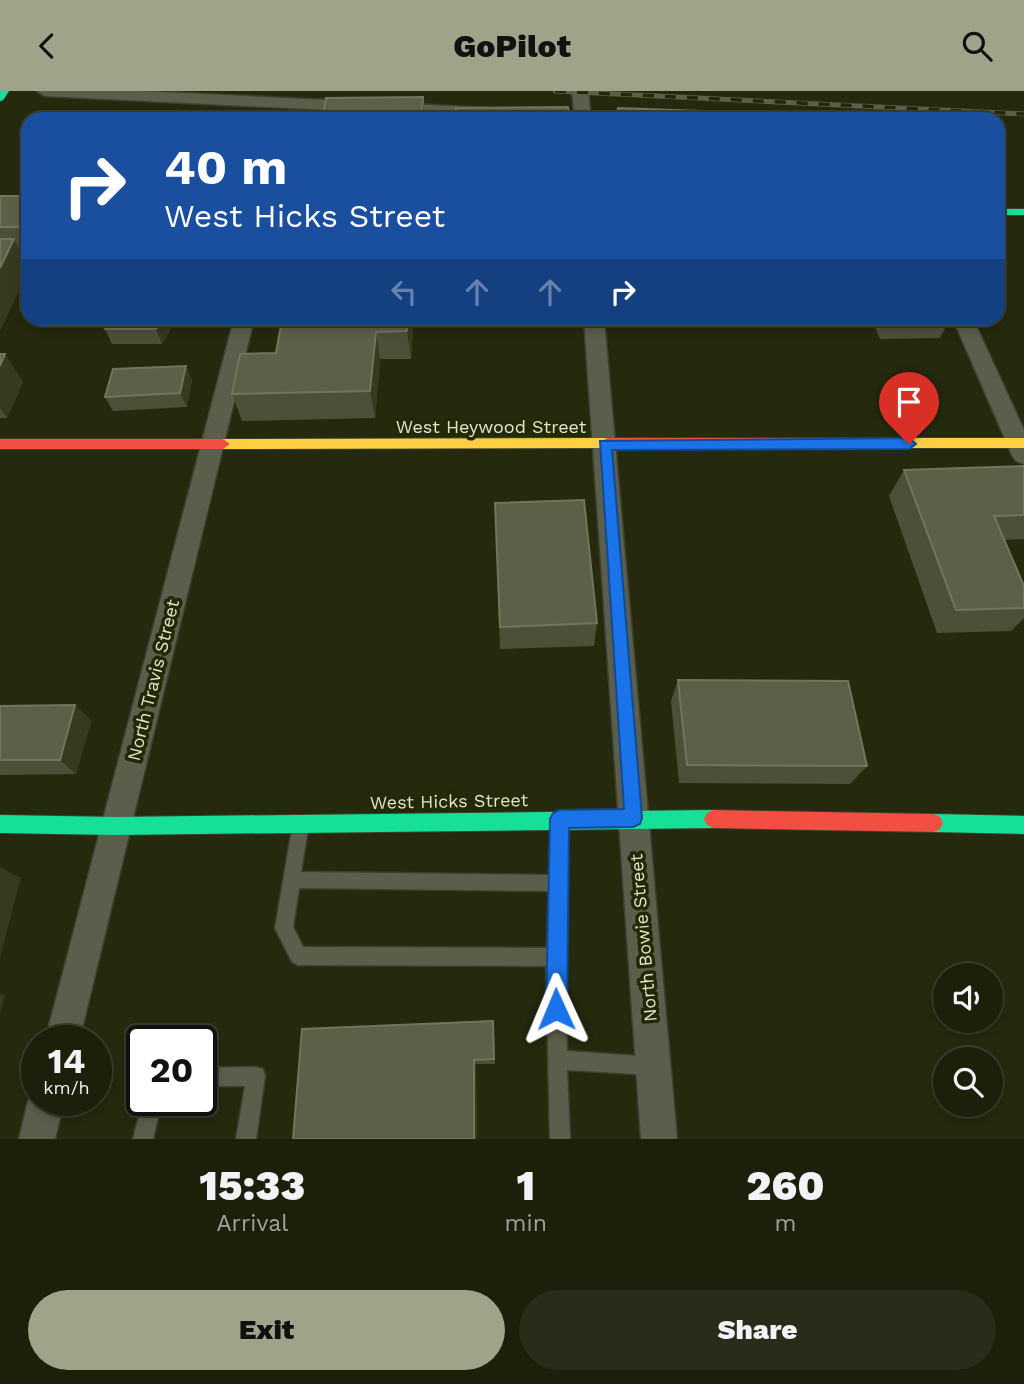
<!DOCTYPE html>
<style>
:root{--surface:#1c1f0a;--page:#292c18;--text:#f1f3f6;--muted:#a0a29c;--line:#3a3d2b;--accent:#9ea38a}
body{margin:0;font-family:"Work Sans",sans-serif;background:var(--page);color:var(--text);height:100vh;display:flex;flex-direction:column;font-size:26px;white-space:nowrap}
*{box-sizing:border-box;margin:0}
p{font-size:23px;color:var(--muted)}
.icon{flex:none;width:38px;height:38px;fill:none;stroke:currentColor;stroke-width:2;stroke-linecap:round;stroke-linejoin:round}
.map{position:relative;height:1048px;overflow:hidden}
.drawer{display:flex;flex-direction:column;background:var(--surface);flex:1}
.drawer>*{flex:none}
.guide{position:absolute;left:21px;top:21px;width:984px;height:214px;border-radius:21px;box-shadow:0 4px 10px #0003,0 0 0 2px var(--line);background:#1a4fa0;color:#fff;overflow:hidden}
.buttons{position:absolute;left:933px;top:872px;display:grid;gap:14px}
.buttons a{display:grid;place-items:center;width:70px;height:70px;border-radius:50%;background:var(--surface);box-shadow:0 4px 10px #0003,0 0 0 2px var(--line);font-size:35px}
.speed{position:absolute;left:21px;top:934px;display:flex;gap:14px;font-size:35px;font-weight:700;text-align:center}
.speed>*{display:grid;place-content:center;width:91px;height:91px;border-radius:50%;background:var(--surface);box-shadow:0 4px 10px #0003,0 0 0 2px var(--line);line-height:1}
.speed small{font-size:18px;font-weight:400}
.speed .limit{border:4px solid #111;border-radius:10px;background:#fff;color:#111}
.pin{position:absolute;display:grid;place-items:center;width:60px;height:60px;color:#fff;margin:-72px -30px;border-radius:50% 50% 50% 0;rotate:-45deg;box-shadow:0 0 7px #0007}
.pin .icon{rotate:45deg}
.me{position:absolute;width:77px;margin:-38px;rotate:359deg;stroke-linejoin:round;filter:drop-shadow(0 0 5px #0008)}
.turn{display:flex;align-items:center;gap:24px;height:147px;padding:0 28px;font-size:32px}
.turn .icon{width:91px;height:91px;stroke-width:2.5}
.turn b{display:block;font-size:49px;line-height:60px}
.lanes{display:flex;align-items:center;height:66px;padding:0 28px;background:#0003;justify-content:center;gap:35px;direction:ltr}
.lanes .off{opacity:.35}
.eta{display:flex;justify-content:space-evenly;align-items:center;height:119px;text-align:center}
.eta b{font-size:42px;font-weight:800;line-height:49px}
.button{display:flex;gap:14px;margin-top:auto;padding:14px 28px}
.button a{flex:1;height:80px;border-radius:42px;background:var(--accent);color:#111;font-size:28px;font-weight:800;line-height:80px;text-align:center}
.button a+a{background:var(--page);color:var(--text)}
header{display:flex;justify-content:space-between;align-items:center;height:91px;padding:0 28px;background:var(--accent);color:#111;font-size:32px;font-weight:800}
.map>svg:first-child{display:block}
.lines{fill:none;stroke-linecap:round;stroke-linejoin:round}
.lane-casing{stroke:#3d402e;stroke-width:3}
.street-casing{stroke:#3d402e;stroke-width:3}
.fast-casing{stroke:#3d402e;stroke-width:2}
.slow-casing{stroke:#3d402e;stroke-width:2}
.jam-casing{stroke:#3d402e;stroke-width:2}
.lane{fill:#5a5e4b;fill-rule:evenodd}
.street{fill:#5a5e4b;fill-rule:evenodd}
.fast{fill:#16e098;fill-rule:evenodd}
.slow{fill:#ffcf43;fill-rule:evenodd}
.jam{fill:#f24e42;fill-rule:evenodd}
.rail-casing{stroke:#5b5f4c;stroke-width:5}
.rail{stroke:#232906;stroke-width:3.5;stroke-dasharray:11;stroke-linecap:butt}
.wall{fill:#4e4f39}
.shaded-wall{fill:#373921}
.building{fill:#5e5f49;stroke:#72745d;stroke-width:2}
.route{fill:#1a73e8;stroke:#114b97;stroke-width:2}
.labels{text-anchor:middle;dominant-baseline:central;stroke-width:7;stroke-linejoin:round;paint-order:stroke}
.street-label{font-size:18px;fill:#dfe5cc;stroke:#232906}
</style>
<header><svg class="icon" aria-label="back" viewBox="0 0 24 24"><path d="M15 5l-7 7 7 7"/></svg>GoPilot<svg class="icon" aria-label="search" viewBox="0 0 24 24"><circle cx="10" cy="10" r="6"/><path d="M15 15l6 6"/></svg></header>
<div class="map">
<svg width="1024" height="1048" viewBox="0 0 1024 1048">
<rect width="100%" height="100%" fill="#25290e"/>
<g class="lines">
<!-- lane casing -->
<g class="lane-casing">
<path id="lane" d="M559 725 565 727 567 733 564 866 567 960 653 966 660 968 662 975 660 982 653 984 567 979 570 1048H550L546 875 298 874 292 871 275 837 292 738 294 732 300 730 306 732 308 738 301 781 549 784 551 733 553 727ZM299 797 549 800 547 857 303 856 293 836Z
M256 976 263 978 265 985 256 1048H236L245 995H201V977Z
M143 1010H162L153 1048H133Z"/>
</g>
<!-- street casing -->
<g class="street-casing">
<path id="street" d="M37 0H143L490 17 498 22 490 27 45 5Z
M572 0H588L591 28H532L528 24 536 19 574 21Z
M234 228H254L79 950H45Z
M584 228H604L677 1048H641Z
M953 228H973L1024 339V373L1016 370 1012 364Z
M37 996V1010H64L55 1048H19L28 1010Z"/>
</g>
<!-- fast casing -->
<g class="fast-casing">
<path id="fast" d="M0 0H9L3 9 0 10Z
M998 118H1024V124H998Z
M713 719 719 722 722 728 719 734 713 737 116 744 0 742V724L116 726Z
M934 723 1024 725V743L934 741 928 738 925 732 928 726Z"/>
</g>
<!-- slow casing -->
<g class="slow-casing">
<path id="slow" d="M607 347 614 352 607 357 223 358 216 353 223 348Z
M871 347H1024V357H871L864 352Z"/>
</g>
<!-- jam casing -->
<g class="jam-casing">
<path id="jam" d="M607 347H871L878 352 871 357H607L600 352Z
M0 348H223L230 353 223 358H0Z
M713 719 934 723 940 726 943 732 940 738 934 741 713 737 707 734 704 728 707 722Z"/>
</g>
<!-- lane -->
<use href="#lane" class="lane"/>
<!-- street -->
<use href="#street" class="street"/>
<!-- fast -->
<use href="#fast" class="fast"/>
<!-- slow -->
<use href="#slow" class="slow"/>
<!-- jam -->
<use href="#jam" class="jam"/>
<!-- rail casing -->
<g class="rail-casing">
<path id="rail" d="M555 0 1024 23"/>
</g>
<!-- rail -->
<use href="#rail" class="rail"/>
</g>
<!-- wall -->
<path class="wall" d="M423 6 425 28H323V25Z
M0 105H28V165H23L28 173V181L0 239Z
M282 228 413 238 411 268H380L375 327 242 330 232 303 276 262Z
M872 228H950L940 247 880 248Z
M173 234 162 253H112L105 238Z
M0 263 23 291 7 327H0Z
M186 275 192 289 187 316 113 320 105 306Z
M1024 375V448L1004 449 1024 495V527L1011 540 937 542 889 405 904 379Z
M495 412 597 532 594 555 500 558Z
M678 589 867 675 850 693 679 692 671 610Z
M75 614 91 630 76 683 0 684V615Z
M493 930 495 973H476L477 1048H293Z"/>
<!-- shaded-wall -->
<path class="shaded-wall" d="M423 6 425 28H422V24Z
M14 148 28 173V181L0 239V177Z
M162 228H171L173 234 162 253 156 238Z
M408 228H412L413 238 411 268 407 240Z
M376 241 380 268 375 327 370 300Z
M0 263H5L23 291 7 327 0 317Z
M186 275 192 289 187 316 180 302Z
M75 614 91 630 76 683 60 669Z
M0 776 21 787 0 866Z
M0 903 5 904 0 923Z
M474 969 476 973 477 1048H474Z"/>
<!-- building -->
<path class="building" d="M423 6 422 24 323 25 326 7Z
M568 16 570 28H455L456 17Z
M618 17 809 24 810 28H617Z
M0 105H28V136H0Z
M0 148H14L0 177Z
M109 228H162L156 238H105Z
M282 228H408L407 240 376 241 370 300 232 303 240 263 276 262Z
M0 263H5L0 275Z
M186 275 180 302 105 306 113 278Z
M1024 375V424L994 425 1024 495V517L956 519 904 379Z
M584 409 597 532 500 536 495 412Z
M678 589 848 590 867 675 687 674Z
M75 614 60 669H0V615Z
M493 930 494 968 474 969V1048H293L302 938Z"/>
<!-- route -->
<path class="route" d="M909 347 916 353 909 358 612 359 642 727 640 733 633 736 569 737 567 918 564 925 556 928 549 925 546 918 550 728 553 722 559 719 624 718 600 350Z"/>
<g class="labels">
<!-- street labels -->
<g class="street-label">
<text x="491" y="335">West Heywood Street</text>
<text transform="translate(153 589) rotate(-76)">North Travis Street</text>
<text transform="translate(449 710) rotate(-1)">West Hicks Street</text>
<text transform="translate(643 847) rotate(-95)">North Bowie Street</text>
</g>
</g>
</svg>
<div class="buttons">
<a><svg class="icon" aria-label="sound" viewBox="0 0 24 24"><path d="M4 9h4l5-4v14l-5-4H4zM17 9q2 3 0 6"/></svg></a>
<a><svg class="icon" aria-label="search" viewBox="0 0 24 24"><circle cx="10" cy="10" r="6"/><path d="M15 15l6 6"/></svg></a>
</div>
<div class="speed"><div>14<small>km/h</small></div><div class="limit">20</div></div>
<div class="pin" style="left:909px;top:353px;background:#d93025"><svg class="icon" aria-label="arrive" viewBox="0 0 24 24"><path d="M6 21V4h12l-3 4 3 4H6"/></svg></div>
<svg class="me" style="left:556px;top:918px" viewBox="-20 -20 40 40"><path d="M0-17L14 15 0 8-14 15z" fill="#1a73e8" stroke="#fff" stroke-width="4"/></svg>
<div class="guide">
<div class="turn"><svg class="icon" aria-label="right" viewBox="0 0 24 24"><path d="M7 20v-9h11M14 6l5 5-5 5"/></svg><div><b>40 m</b>West Hicks Street</div></div>
<div class="lanes"><svg class="icon off" aria-label="left" viewBox="0 0 24 24"><path d="M17 20v-9H6M10 6l-5 5 5 5"/></svg><svg class="icon off" aria-label="ahead" viewBox="0 0 24 24"><path d="M12 20V5M6 11l6-6 6 6"/></svg><svg class="icon off" aria-label="ahead" viewBox="0 0 24 24"><path d="M12 20V5M6 11l6-6 6 6"/></svg><svg class="icon" aria-label="right" viewBox="0 0 24 24"><path d="M7 20v-9h11M14 6l5 5-5 5"/></svg></div>
</div>
</div>
<section class="drawer">
<div class="eta">
<div><b>15:33</b><p>Arrival</p></div>
<div><b>1</b><p>min</p></div>
<div><b>260</b><p>m</p></div>
</div>
<div class="button"><a>Exit</a><a>Share</a></div>
</section>
